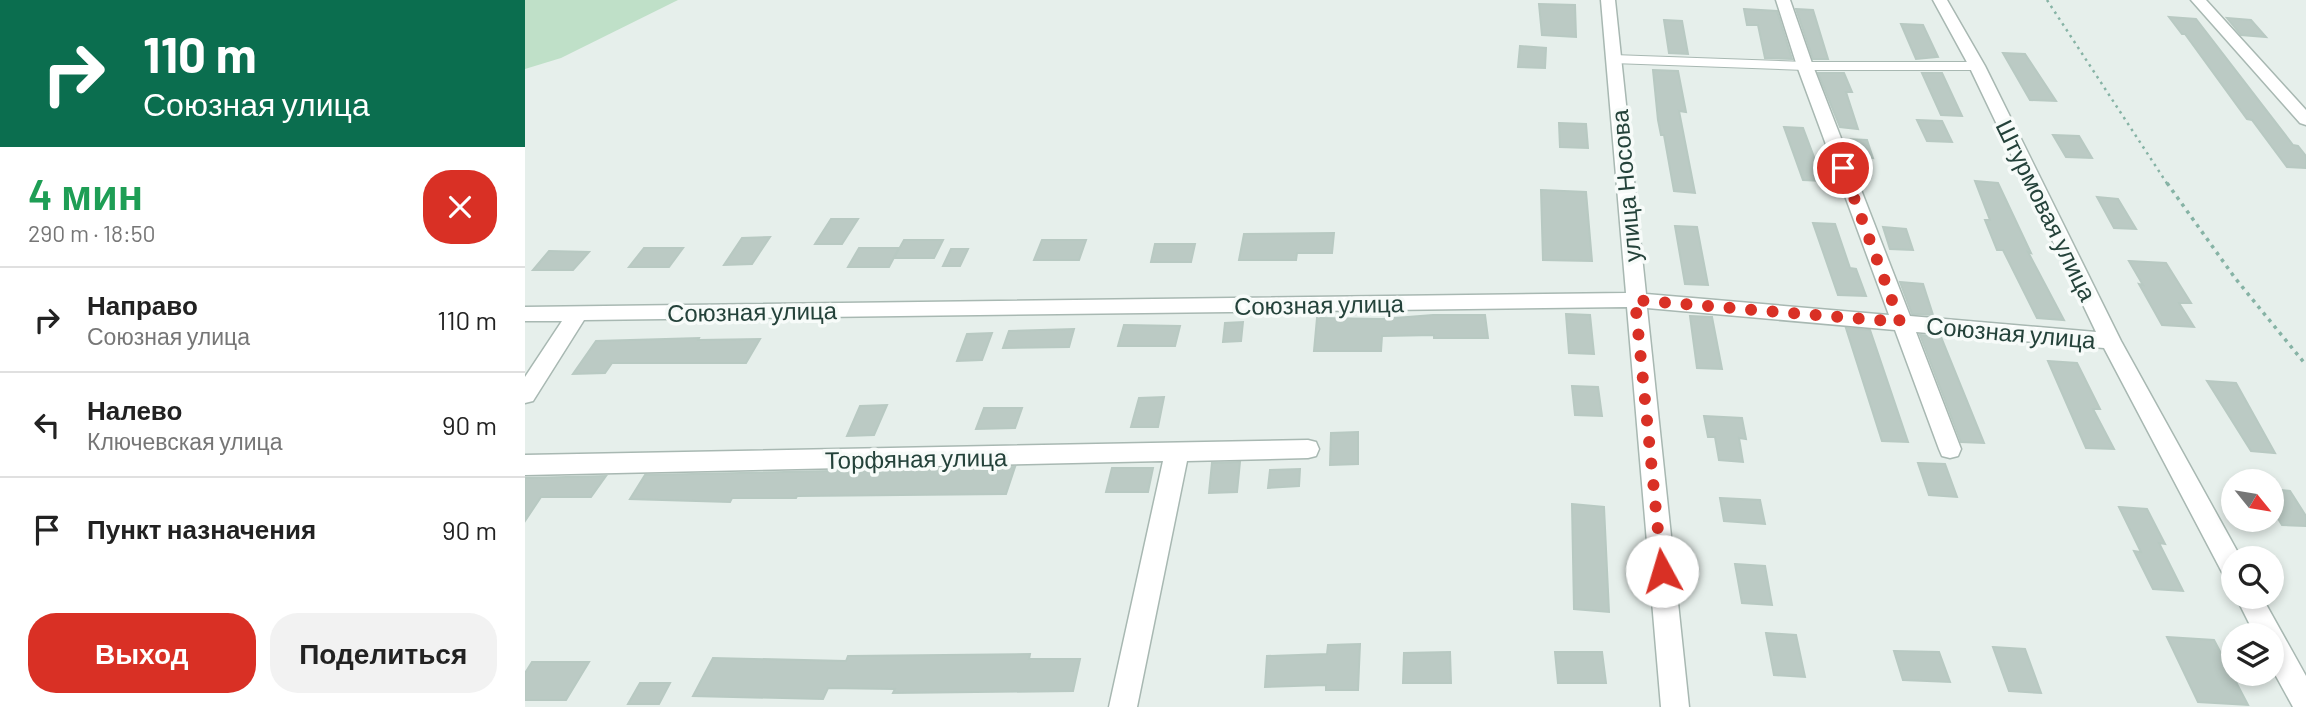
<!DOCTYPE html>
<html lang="ru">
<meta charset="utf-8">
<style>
:root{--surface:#fff;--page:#f2f2f2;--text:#222;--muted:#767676;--line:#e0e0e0;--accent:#d93025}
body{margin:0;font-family:Barlow,sans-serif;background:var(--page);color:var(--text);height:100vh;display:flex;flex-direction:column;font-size:26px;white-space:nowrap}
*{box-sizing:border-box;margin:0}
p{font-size:23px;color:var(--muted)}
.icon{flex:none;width:38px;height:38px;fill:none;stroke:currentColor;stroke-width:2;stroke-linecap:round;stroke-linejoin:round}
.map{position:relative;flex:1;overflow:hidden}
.panel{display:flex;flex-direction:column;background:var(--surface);width:525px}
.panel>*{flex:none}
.top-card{background:#0b6e4f;color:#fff;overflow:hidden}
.needle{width:46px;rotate:120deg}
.buttons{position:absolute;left:1696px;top:469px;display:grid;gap:14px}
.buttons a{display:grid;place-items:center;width:63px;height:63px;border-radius:50%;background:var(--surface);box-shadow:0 4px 10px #0003;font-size:35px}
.pin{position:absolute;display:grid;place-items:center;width:60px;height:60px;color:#fff;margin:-30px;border:4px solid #fff;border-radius:50%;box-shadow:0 2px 7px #0007}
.me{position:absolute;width:77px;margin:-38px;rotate:354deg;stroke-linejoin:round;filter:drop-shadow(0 0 5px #0008)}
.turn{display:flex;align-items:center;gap:24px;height:147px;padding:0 28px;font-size:32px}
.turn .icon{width:91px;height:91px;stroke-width:2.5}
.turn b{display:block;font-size:49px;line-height:60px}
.round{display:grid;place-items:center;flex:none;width:74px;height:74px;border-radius:28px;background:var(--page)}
.head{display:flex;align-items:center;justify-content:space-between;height:119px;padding:0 28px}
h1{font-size:42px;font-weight:600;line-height:52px;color:#1e9e55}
.button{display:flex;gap:14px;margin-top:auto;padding:14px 28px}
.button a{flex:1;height:80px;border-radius:28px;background:var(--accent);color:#fff;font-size:28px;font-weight:600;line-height:80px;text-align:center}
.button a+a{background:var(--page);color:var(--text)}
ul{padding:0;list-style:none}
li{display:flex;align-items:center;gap:21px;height:105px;padding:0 28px;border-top:2px solid var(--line)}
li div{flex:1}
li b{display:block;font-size:26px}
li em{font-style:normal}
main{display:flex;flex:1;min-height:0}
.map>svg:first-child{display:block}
.green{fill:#bfe0c8}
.building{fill:#bbcac4;stroke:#b8c9c2;stroke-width:2}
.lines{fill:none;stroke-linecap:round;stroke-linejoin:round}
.service-casing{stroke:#a8b8b2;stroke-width:10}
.minor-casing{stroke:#a8b8b2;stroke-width:3}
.path-far1{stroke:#86b3a5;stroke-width:2.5;stroke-dasharray:2.5 4.5;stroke-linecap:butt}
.path{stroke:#86b3a5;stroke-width:3.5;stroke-dasharray:3.5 5;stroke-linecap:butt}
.service{stroke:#fff;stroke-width:8}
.minor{fill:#fff;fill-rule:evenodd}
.route{stroke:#d93025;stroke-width:12;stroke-dasharray:0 21.6}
.labels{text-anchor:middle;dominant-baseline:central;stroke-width:7;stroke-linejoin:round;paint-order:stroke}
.street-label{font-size:24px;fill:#24423a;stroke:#f7fbf9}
</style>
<main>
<section class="panel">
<div class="top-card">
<div class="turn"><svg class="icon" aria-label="right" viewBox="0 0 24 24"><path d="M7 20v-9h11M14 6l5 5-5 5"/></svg><div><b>110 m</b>Союзная улица</div></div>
</div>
<div class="head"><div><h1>4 мин</h1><p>290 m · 18:50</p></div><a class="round" style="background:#d93025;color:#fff"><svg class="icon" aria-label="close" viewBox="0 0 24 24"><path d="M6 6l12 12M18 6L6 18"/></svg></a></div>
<ul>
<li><svg class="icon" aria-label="right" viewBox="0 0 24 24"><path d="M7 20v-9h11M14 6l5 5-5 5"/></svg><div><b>Направо</b><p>Союзная улица</p></div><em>110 m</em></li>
<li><svg class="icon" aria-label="left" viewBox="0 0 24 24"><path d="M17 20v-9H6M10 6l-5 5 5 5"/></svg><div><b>Налево</b><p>Ключевская улица</p></div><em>90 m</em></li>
<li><svg class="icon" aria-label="arrive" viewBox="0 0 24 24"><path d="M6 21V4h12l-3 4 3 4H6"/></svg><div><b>Пункт назначения</b></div><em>90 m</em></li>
</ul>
<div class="button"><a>Выход</a><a>Поделиться</a></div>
</section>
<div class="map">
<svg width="1781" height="707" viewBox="0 0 1781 707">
<rect width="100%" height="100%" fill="#e6efeb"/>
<!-- green -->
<path class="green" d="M0 0H153L36 58 0 69Z"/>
<!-- building -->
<path class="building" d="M1014 4 1050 5 1051 37 1017 35Z
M1219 9 1252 11 1267 59 1240 58 1233 25H1222Z
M1271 9 1288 10 1303 59H1288Z
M1644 17 1671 19 1768 145 1773 146 1781 156V168L1762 167 1727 120 1722 119 1660 34H1657Z
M1702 18 1726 20 1741 37 1716 35Z
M1139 20 1157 21 1163 54 1144 53Z
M1376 24 1398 25 1413 57 1391 59Z
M995 46 1021 48 1020 68 993 67Z
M1478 53 1500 54 1531 101 1505 100Z
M1128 70 1153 71 1161 112 1154 111 1170 193 1149 191 1139 135H1136L1133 120Z
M1293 73H1319L1327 92H1321L1333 129 1315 127Z
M1397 73H1417L1437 116 1416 115Z
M1392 120 1417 121 1427 142 1402 141Z
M1034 123 1061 124 1063 148 1035 147Z
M1259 127 1278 128 1298 181 1278 180Z
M1528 135 1554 136 1567 158 1541 157Z
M1321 139 1342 140 1348 158 1327 156Z
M1450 181 1473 183 1506 253 1503 252 1539 320 1512 318 1478 250H1472L1460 220H1465Z
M1016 190 1061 192 1067 261 1018 260Z
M1572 197 1593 199 1611 229 1589 228Z
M306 219H333L317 244H290Z
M1288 223 1310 224 1325 268 1331 269 1341 296 1313 295Z
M1150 226 1172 227 1183 285 1160 284Z
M1358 227 1381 229 1388 250 1365 249Z
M809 233 807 253H772L771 260H714L719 234Z
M245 237 227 264 199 265 217 238Z
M379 240H418L409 258H369Z
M517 240H561L554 260H509Z
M630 244H670L666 262H626Z
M119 248H158L144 267H104Z
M334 248H374L364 267H323Z
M426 249H443L435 266H418Z
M24 251 64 252 48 270H8Z
M1604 261 1641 263 1666 303H1654L1669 327 1637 325 1614 284 1618 285Z
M1375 282 1398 284 1408 315 1387 314Z
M1041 314 1065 315 1069 354 1044 353Z
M908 315H960L963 338H909V335L857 336 856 351H789L792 318 857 319Z
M1165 316 1187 317 1197 369 1172 368Z
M718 322 716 341 698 342 700 323Z
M599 325 655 326 650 346H593Z
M1321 328 1345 330 1383 442 1357 441Z
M549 329 544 347 478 348 484 331Z
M467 333 457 360 432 361 442 334Z
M1395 335 1416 337 1459 443 1436 442Z
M174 338 173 340 235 339 221 363H87L80 373 48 374 71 341Z
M1523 361 1552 363 1575 409H1568L1589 449 1561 448Z
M1682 381 1711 383 1750 453 1726 451Z
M1047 386 1073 387 1077 416 1050 415Z
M639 397 633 427H606L614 398Z
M362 405 349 435 322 436 335 406Z
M459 408H497L490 428 451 429Z
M1179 416 1217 418 1221 439 1214 438 1218 462 1194 460 1190 437H1183Z
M833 432V464L805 465 806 433Z
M715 462 712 492 684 493 687 463Z
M1393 463 1420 464 1432 497 1404 495Z
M490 467 481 494 272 496 271 498H207L205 502 105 499 120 475Z
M587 468H628L623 492H581Z
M775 469 774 486 743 488 745 470Z
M81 476 66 497H16L0 521V478Z
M1746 489 1765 491 1781 516V526L1757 525 1746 507Z
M1195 498 1235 500 1240 524 1199 521Z
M1047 504 1079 507 1084 612 1049 609Z
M1594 507 1622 509 1640 544 1634 543 1658 591 1628 589 1609 551 1616 552Z
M1210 564 1240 566 1247 605 1217 603Z
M1241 633 1271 635 1280 677 1249 675Z
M1642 637 1689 640 1723 705 1673 702Z
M835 644 833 690H801V685L740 687 742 656 802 654 803 645Z
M1468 647 1500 649 1516 693 1484 691Z
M1369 651 1414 652 1425 682 1378 680Z
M925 652 926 683H878L879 653Z
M1030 652H1077L1081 683H1033Z
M505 654 504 659H555L548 691 368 693 370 689 303 688 298 699 168 696 188 658 321 661 323 656Z
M7 662H64L41 700H0V673Z
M115 683H145L134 704H103Z"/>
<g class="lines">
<!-- service casing -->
<g class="service-casing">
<path id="service" d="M1088 59 1280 66H1452"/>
</g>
<!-- minor casing -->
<g class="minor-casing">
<path id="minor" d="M1076 0H1090L1121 294 1364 315 1272 66 1251 0H1265L1288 66 1385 316 1571 332 1444 66 1408 0H1422L1460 66 1596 341 1716 558H1708V579L1699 576 1579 348 1391 332 1436 449 1433 456 1425 458 1417 456 1414 449 1370 330 1122 308 1164 707H1136L1102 307 59 320 8 401 0 403V377L37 321H0V307L1101 293Z
M1666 0H1681L1781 110V125L1775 123Z
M783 440 791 442 794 449 791 456 783 458 662 461 612 707H584L638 461 0 475V455Z
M1711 597H1737L1781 676V707H1768L1746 667V635H1730Z"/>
</g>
<!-- path-far1 -->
<path class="path-far1" d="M1522 0 1643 185"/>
<!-- path -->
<path class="path" d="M1642 183 1710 278 1781 365"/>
<!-- service -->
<use href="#service" class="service"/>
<!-- minor -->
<use href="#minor" class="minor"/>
</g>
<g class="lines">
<!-- route -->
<path class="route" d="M1137 571 1110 300 1375 322 1318 168"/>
</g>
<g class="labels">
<!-- street labels -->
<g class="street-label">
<text transform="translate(1100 186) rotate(-95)">улица Носова</text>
<text transform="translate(1522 210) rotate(64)">Штурмовая улица</text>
<text transform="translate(794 304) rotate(-1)">Союзная улица</text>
<text transform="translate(227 311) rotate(-1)">Союзная улица</text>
<text transform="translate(1486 332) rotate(5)">Союзная улица</text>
<text transform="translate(391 458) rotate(-1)">Торфяная улица</text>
</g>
</g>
</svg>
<div class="buttons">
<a><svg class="needle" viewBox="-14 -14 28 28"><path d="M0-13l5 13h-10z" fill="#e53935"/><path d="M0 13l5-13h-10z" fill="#767676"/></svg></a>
<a><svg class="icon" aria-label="search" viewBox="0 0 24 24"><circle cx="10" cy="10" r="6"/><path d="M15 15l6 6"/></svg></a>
<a><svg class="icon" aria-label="layers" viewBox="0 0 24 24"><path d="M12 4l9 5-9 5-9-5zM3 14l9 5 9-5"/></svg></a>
</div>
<div class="pin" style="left:1318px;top:168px;background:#d93025"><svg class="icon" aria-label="arrive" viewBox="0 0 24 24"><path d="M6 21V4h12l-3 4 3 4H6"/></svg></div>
<svg class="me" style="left:1137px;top:571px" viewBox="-20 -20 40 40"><circle r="19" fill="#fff"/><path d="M0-13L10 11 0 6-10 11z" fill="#d93025"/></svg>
</div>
</main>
